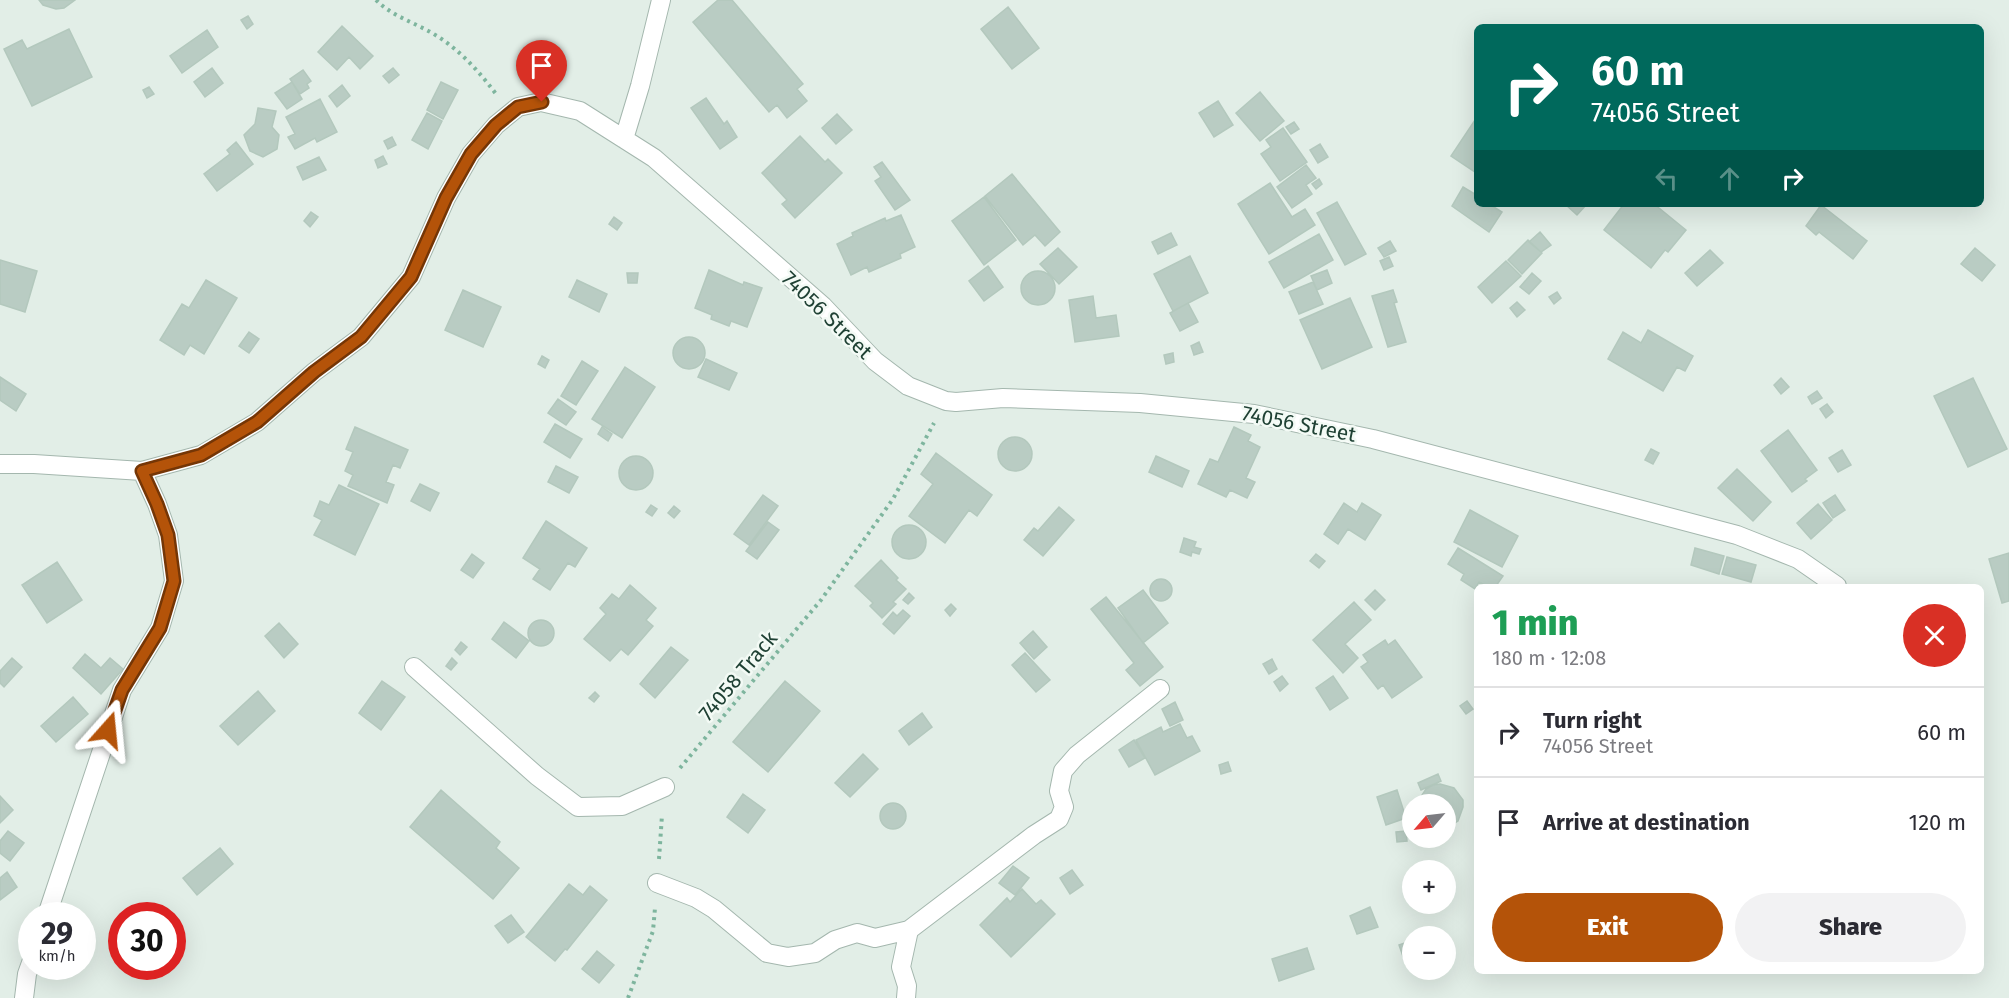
<!DOCTYPE html>
<meta charset="utf-8">
<style>
:root{--surface:#fff;--page:#f2f2f3;--text:#2b2b33;--muted:#7c7c81;--line:#e1e1e2;--accent:#b45309}
body{margin:0;font-family:"Fira Sans",sans-serif;background:var(--page);color:var(--text);height:100vh;display:flex;flex-direction:column;font-size:22px;white-space:nowrap}
*{box-sizing:border-box;margin:0}
p{font-size:20px;color:var(--muted)}
.icon{flex:none;width:33px;height:33px;fill:none;stroke:currentColor;stroke-width:2;stroke-linecap:round;stroke-linejoin:round}
.map{position:relative;flex:1;overflow:hidden}
.sheet{position:absolute;left:1474px;top:584px;width:510px;height:390px;display:flex;flex-direction:column;background:var(--surface);border-radius:9px;box-shadow:0 6px 24px #0002}
.sheet>*{flex:none}
.top-card{position:absolute;left:1474px;top:24px;width:510px;height:183px;border-radius:9px;box-shadow:0 6px 24px #0002;background:#00695c;color:#fff;overflow:hidden}
.needle{width:39px;rotate:242deg}
.buttons{position:absolute;left:1402px;top:794px;display:grid;gap:12px}
.buttons a{display:grid;place-items:center;width:54px;height:54px;border-radius:50%;background:var(--surface);box-shadow:0 6px 24px #0002;font-size:30px}
.speed{position:absolute;left:18px;top:902px;display:flex;gap:12px;font-size:30px;font-weight:700;text-align:center}
.speed>*{display:grid;place-content:center;width:78px;height:78px;border-radius:50%;background:var(--surface);box-shadow:0 6px 24px #0002;line-height:1}
.speed small{font-size:15px;font-weight:400}
.speed .limit{border:9px solid #d22;background:#fff;color:#111}
.pin{position:absolute;display:grid;place-items:center;width:51px;height:51px;color:#fff;margin:-62px -26px;border-radius:50% 50% 50% 0;rotate:-45deg;box-shadow:0 0 6px #0007}
.pin .icon{rotate:45deg}
.me{position:absolute;width:66px;margin:-33px;rotate:18deg;stroke-linejoin:round;filter:drop-shadow(0 0 4px #0008)}
.turn{display:flex;align-items:center;gap:21px;height:126px;padding:0 18px;font-size:27px}
.turn .icon{width:78px;height:78px;stroke-width:2.5}
.turn b{display:block;font-size:42px;line-height:51px}
.lanes{display:flex;align-items:center;height:57px;padding:0 18px;background:#0003;justify-content:center;gap:30px;direction:ltr}
.lanes .off{opacity:.35}
.round{display:grid;place-items:center;flex:none;width:63px;height:63px;border-radius:32px;background:var(--page)}
.summary{display:flex;align-items:center;justify-content:space-between;height:102px;padding:0 18px}
h1{font-size:36px;font-weight:800;line-height:45px;color:#1e9e55}
.button{display:flex;gap:12px;margin-top:auto;padding:12px 18px}
.button a{flex:1;height:69px;border-radius:36px;background:var(--accent);color:#fff;font-size:24px;font-weight:800;line-height:69px;text-align:center}
.button a+a{background:var(--page);color:var(--text)}
ul{padding:0;list-style:none}
li{display:flex;align-items:center;gap:18px;height:90px;padding:0 18px;border-top:2px solid var(--line)}
li div{flex:1}
li b{display:block;font-size:22px}
li em{font-style:normal}
.map>svg:first-child{display:block}
.building{fill:#b9ccc3;stroke:#b3c8bd;stroke-width:1.5}
.lines{fill:none;stroke-linecap:round;stroke-linejoin:round}
.minor-casing{stroke:#a4b7ae;stroke-width:20}
.path{stroke:#7eb59e;stroke-width:4;stroke-dasharray:3 4.5;stroke-linecap:butt}
.minor{stroke:#fff;stroke-width:18}
.route-casing{stroke:#753606;stroke-width:15}
.route{stroke:#b45309;stroke-width:10}
.labels{text-anchor:middle;dominant-baseline:central;stroke-width:5;stroke-linejoin:round;paint-order:stroke}
.street-label{font-size:21px;fill:#1f4134;stroke:#f3faf5}
</style>
<div class="map">
<svg width="2009" height="998" viewBox="0 0 2009 998">
<rect width="100%" height="100%" fill="#e2eee7"/>
<!-- building -->
<path class="building" d="M39 0H75L64 8 56 9 43 5Z
M718 0H732L803 84 797 89 807 101 787 118 777 105 769 112 693 22Z
M1008 7 1039 48 1012 69 981 29Z
M248 16 253 24 247 29 241 20Z
M342 26 373 56 360 69 349 57 337 70 318 52Z
M69 29 92 77 32 106 4 49 22 40 27 49Z
M207 30 218 47 182 73 170 56Z
M212 68 223 83 205 97 194 82Z
M393 68 399 75 389 83 383 76Z
M303 70 311 81 307 84 309 88 300 94 290 79Z
M292 82 302 99 287 109 275 93Z
M441 82 458 90 443 119 427 110Z
M342 85 350 96 337 107 329 96Z
M149 87 154 94 147 98 143 90Z
M1260 92 1284 121 1260 141 1236 113Z
M706 98 724 124 727 121 737 137 720 149 691 108Z
M320 99 337 132 317 142 315 138 295 149 288 137 295 134 286 117Z
M1218 101 1233 125 1214 137 1199 113Z
M258 108 276 111 272 127 279 135 277 149 263 157 250 151 244 135 255 124Z
M427 113 442 121 428 149 412 140Z
M837 114 852 130 836 144 822 128Z
M1477 117H1478V174L1451 156Z
M1294 122 1299 129 1291 134 1286 127Z
M1283 128 1307 162 1280 181 1261 154 1271 147 1266 140Z
M800 136 825 162 828 159 842 173 795 218 782 204 787 200 762 173Z
M392 137 396 145 388 149 384 141Z
M236 142 253 164 217 191 204 174 230 154 227 150Z
M1320 144 1328 157 1318 163 1310 150Z
M383 156 387 164 378 168 375 160Z
M319 157 326 170 303 180 297 167Z
M882 162 910 200 895 210 875 181 881 177 874 167Z
M1306 165 1316 178 1306 185 1312 194 1292 208 1277 187Z
M1012 174 1060 232 1045 246 1035 235 1023 245 985 196Z
M1319 179 1322 184 1316 189 1312 184Z
M1270 183 1292 217 1305 209 1315 225 1269 254 1238 204Z
M1463 187 1478 196V204H1489L1502 212 1489 232 1452 206Z
M984 197 1016 240 984 265 952 221Z
M1337 202 1366 254 1345 265 1317 213Z
M1565 204H1587L1577 215Z
M1624 204H1654L1686 230 1668 252 1665 250 1651 268 1604 230Z
M1821 205 1867 241 1853 259 1819 232 1816 235 1806 226Z
M311 212 318 217 310 227 304 221Z
M901 215 915 247 900 254 901 258 869 272 867 267 851 275 837 244 853 236 852 233 885 218 886 221Z
M614 217 622 223 617 230 609 224Z
M1540 232 1551 245 1541 252 1529 242Z
M1171 233 1177 245 1158 254 1152 242Z
M1319 234 1333 260 1284 288 1269 262Z
M1528 240 1542 253 1522 274 1508 260Z
M1390 241 1396 251 1384 257 1378 248Z
M1058 248 1077 267 1059 284 1040 264Z
M1975 248 1995 265 1982 281 1961 264Z
M1710 250 1723 263 1697 286 1685 273Z
M1190 256 1208 293 1173 311 1154 274Z
M1389 257 1393 266 1384 270 1380 261Z
M0 260 37 271 25 312 0 304Z
M1506 261 1521 276 1492 303 1478 287Z
M988 266 1003 287 984 301 969 281Z
M709 270 743 285 744 282 762 288 747 327 731 321 729 326 711 319 712 315 695 308Z
M1327 270 1332 283 1317 290 1311 276Z
M1021 288a17 17 0 1 1 34 0a17 17 0 1 1-34 0Z
M627 273H638L637 283H628Z
M1532 273 1541 281 1529 294 1520 287Z
M206 280 237 298 204 354 190 345 184 355 160 340 182 304 189 308Z
M577 280 607 294 599 312 569 297Z
M1313 282 1323 304 1299 314 1289 292Z
M463 290 501 307 483 347 445 330Z
M1393 290 1397 302 1394 303 1406 342 1388 347 1372 296Z
M1557 292 1561 298 1554 304 1549 297Z
M1093 296 1096 318 1116 315 1119 336 1075 342 1069 300Z
M1350 298 1372 347 1322 369 1300 320Z
M1517 302 1525 310 1517 317 1510 308Z
M1188 303 1198 322 1180 331 1170 313Z
M1648 330 1693 356 1685 371 1677 367 1663 391 1608 359 1623 332 1641 343Z
M249 332 259 339 249 353 239 346Z
M673 353a16 16 0 1 1 32 0a16 16 0 1 1-32 0Z
M1199 342 1203 352 1194 355 1191 346Z
M1173 353 1174 362 1166 364 1164 355Z
M542 356 549 360 545 368 538 364Z
M706 359 737 373 729 390 698 377Z
M582 361 598 371 576 405 561 396Z
M625 367 655 387 622 438 592 419Z
M0 377 26 394 16 411 0 400Z
M1781 378 1789 387 1781 394 1774 385Z
M1973 378 2007 449 1968 467 1934 396Z
M1817 391 1822 398 1812 404 1808 397Z
M558 399 576 412 566 425 548 413Z
M1827 404 1833 412 1826 418 1820 409Z
M555 424 582 439 570 458 544 442Z
M355 427 408 450 400 468 393 465 386 482 394 485 387 503 348 486 353 475 345 471 353 452 346 449Z
M602 427 612 434 608 441 598 434Z
M1234 427 1251 435 1248 441 1260 447 1246 478 1255 482 1247 498 1230 490 1226 497 1198 484 1210 459 1218 462Z
M1788 430 1817 470 1805 479 1807 481 1792 492 1761 451Z
M998 454a17 17 0 1 1 34 0a17 17 0 1 1-34 0Z
M1651 449 1659 453 1653 464 1645 460Z
M1842 450 1851 465 1838 472 1829 458Z
M936 453 992 495 977 516 969 510 945 543 909 516 933 484 921 474Z
M1156 456 1189 471 1182 487 1149 472Z
M619 473a17 17 0 1 1 34 0a17 17 0 1 1-34 0Z
M556 466 578 477 569 493 548 482Z
M1737 469 1771 502 1753 521 1718 488Z
M420 484 439 493 430 511 411 501Z
M339 485 379 504 355 555 314 535 322 520 314 516 320 501 329 505Z
M763 495 778 506 749 545 734 534Z
M1835 495 1845 510 1833 518 1823 503Z
M1344 503 1357 512 1362 503 1381 515 1365 540 1348 529 1338 544 1324 534Z
M1818 504 1832 520 1811 539 1797 523Z
M651 505 657 509 652 516 646 512Z
M674 506 680 511 674 518 668 513Z
M1059 507 1074 520 1043 556 1024 540 1034 528 1038 531Z
M1470 510 1518 536 1502 567 1454 542Z
M546 521 587 548 575 567 568 563 550 590 533 579 540 569 523 558Z
M768 522 779 530 757 559 746 551Z
M892 542a17 17 0 1 1 34 0a17 17 0 1 1-34 0Z
M1184 538 1196 542 1194 547 1201 549 1199 554 1192 552 1191 556 1180 552Z
M1458 548 1503 576 1496 586H1487L1479 582 1475 589 1461 580 1464 574 1448 564Z
M1695 548 1724 556 1719 574 1691 565Z
M2009 553V601L2002 603 1989 559Z
M472 554 484 563 473 578 461 570Z
M1316 554 1325 561 1319 568 1310 561Z
M1727 557 1756 565 1751 582 1722 574Z
M881 560 898 578 896 580 906 589 893 602 896 604 882 618 870 606 873 603 855 586Z
M57 562 82 600 47 623 22 585Z
M1150 590a11 11 0 1 1 22 0a11 11 0 1 1-22 0Z
M630 585 656 608 646 620 653 626 628 655 621 649 610 661 584 639 606 614 600 608 612 594 619 599Z
M1143 590 1168 623 1143 643 1118 608Z
M1375 590 1385 600 1375 610 1365 600Z
M909 593 914 598 908 604 903 600Z
M1106 597 1163 667 1140 686 1126 670 1134 663 1091 609Z
M1354 602 1371 620 1345 644 1358 658 1343 673 1313 640Z
M951 604 956 609 950 616 945 610Z
M903 610 910 616 894 634 883 624 893 612 897 616Z
M528 633a13 13 0 1 1 26 0a13 13 0 1 1-26 0Z
M504 622 529 641 516 658 492 639Z
M279 623 298 644 284 658 265 636Z
M1033 631 1047 647 1034 659 1020 643Z
M1385 640 1388 645 1395 640 1422 677 1392 698 1383 685 1378 689 1361 667 1368 662 1363 655Z
M461 642 467 647 460 655 455 650Z
M671 647 688 660 655 698 640 684Z
M1025 653 1050 680 1036 692 1012 665Z
M85 654 101 668 110 658 123 669 101 694 73 668Z
M12 658 22 667 4 687 0 683V671Z
M452 658 457 663 451 670 446 666Z
M1272 659 1277 669 1269 674 1263 664Z
M1282 676 1288 684 1280 691 1274 682Z
M1333 676 1348 698 1330 710 1316 688Z
M382 681 405 697 381 730 359 713Z
M785 681 820 711 768 772 733 742Z
M258 691 275 711 238 745 220 726Z
M595 692 599 696 594 702 589 698Z
M73 697 88 714 56 742 41 726Z
M1467 701 1473 709 1466 714 1460 706Z
M1175 702 1183 720 1170 726 1162 709Z
M922 713 932 727 909 745 899 731Z
M1180 724 1187 738 1192 736 1200 751 1155 775 1136 740 1161 727 1163 732Z
M1134 740 1145 758 1129 767 1119 750Z
M863 754 878 769 850 797 835 783Z
M1228 762 1231 771 1221 774 1219 765Z
M1438 774 1441 781 1421 790 1418 783Z
M1440 784 1454 788 1463 800V807L1458 821 1446 828V804H1419L1422 795 1426 789 1433 785Z
M441 790 500 842 496 848 519 868 493 899 410 827Z
M1397 790 1406 818 1386 825 1377 797Z
M743 794 765 810 748 833 727 817Z
M0 796 13 810 0 823Z
M880 816a13 13 0 1 1 26 0a13 13 0 1 1-26 0Z
M8 831 24 843 10 861 0 853V841Z
M1406 831 1407 841 1397 842 1396 832Z
M220 848 233 864 197 895 183 878Z
M1013 866 1029 878 1015 895 999 883Z
M1072 870 1083 885 1070 894 1060 878Z
M7 872 17 887 0 900V878Z
M569 884 583 895 590 886 607 900 567 950 565 949 555 961 526 937Z
M1022 889 1036 904 1041 900 1055 914 1011 957 980 925 1007 898 1010 902Z
M1370 907 1378 927 1357 934 1350 916Z
M511 915 524 932 508 943 495 926Z
M1413 940V962L1406 965 1399 945Z
M1307 948 1314 969 1279 981 1272 959Z
M597 951 614 965 599 983 582 969Z"/>
<g class="lines">
<!-- minor casing -->
<g class="minor-casing">
<path id="minor" d="M624 139 640 86 661 0
M0 464H34L142 471 201 455 257 422 314 372 361 337 411 277 446 198 471 154 496 125 518 107 541 102 580 111 654 158 823 306 875 361 908 386 946 401 956 402 1003 398 1140 403 1254 414 1373 439 1737 535 1798 559 1837 586
M414 667 537 776 578 807 622 806 665 787
M657 883 696 898 714 909 767 953 788 957 815 953 835 940 857 933 875 938 909 930
M47 915 122 690 160 628 174 581 168 535 157 504 142 471
M24 998 27 974 32 960
M906 998 907 986 901 967 909 930 1034 835 1059 819 1064 807 1059 791 1063 771 1077 755 1160 689"/>
</g>
<!-- path -->
<path class="path" d="M376 0C392 16 413 22 432 33 458 48 478 70 496 94
M680 768 821 600 893 499 934 423
M659 859 662 815
M628 998 653 931 655 908"/>
<!-- minor -->
<use href="#minor" class="minor"/>
</g>
<g class="lines">
<!-- route casing -->
<g class="route-casing">
<path id="route" d="M108 730 122 690 160 628 174 581 168 535 157 504 142 471 201 455 257 422 314 372 361 337 411 277 446 198 471 154 496 125 518 107 542 102"/>
</g>
<!-- route -->
<use href="#route" class="route"/>
</g>
<g class="labels">
<!-- street labels -->
<g class="street-label">
<text transform="translate(827 315) rotate(44)">74056 Street</text>
<text transform="translate(1299 424) rotate(11)">74056 Street</text>
<text transform="translate(738 676) rotate(-50)">74058 Track</text>
</g>
</g>
</svg>
<div class="buttons">
<a><svg class="needle" viewBox="-14 -14 28 28"><path d="M0-13l5 13h-10z" fill="#e53935"/><path d="M0 13l5-13h-10z" fill="#7c7c81"/></svg></a>
<a>+</a>
<a>−</a>
</div>
<div class="speed"><div>29<small>km/h</small></div><div class="limit">30</div></div>
<div class="pin" style="left:542px;top:102px;background:#d93025"><svg class="icon" aria-label="arrive" viewBox="0 0 24 24"><path d="M6 21V4h12l-3 4 3 4H6"/></svg></div>
<svg class="me" style="left:108px;top:730px" viewBox="-20 -20 40 40"><path d="M0-17L14 15 0 8-14 15z" fill="#b45309" stroke="#fff" stroke-width="4"/></svg>
<div class="top-card">
<div class="turn"><svg class="icon" aria-label="right" viewBox="0 0 24 24"><path d="M7 20v-9h11M14 6l5 5-5 5"/></svg><div><b>60 m</b>74056 Street</div></div>
<div class="lanes"><svg class="icon off" aria-label="left" viewBox="0 0 24 24"><path d="M17 20v-9H6M10 6l-5 5 5 5"/></svg><svg class="icon off" aria-label="ahead" viewBox="0 0 24 24"><path d="M12 20V5M6 11l6-6 6 6"/></svg><svg class="icon" aria-label="right" viewBox="0 0 24 24"><path d="M7 20v-9h11M14 6l5 5-5 5"/></svg></div>
</div>
<section class="sheet">
<div class="summary"><div><h1>1 min</h1><p>180 m · 12:08</p></div><a class="round" style="background:#d93025;color:#fff"><svg class="icon" aria-label="close" viewBox="0 0 24 24"><path d="M6 6l12 12M18 6L6 18"/></svg></a></div>
<ul>
<li><svg class="icon" aria-label="right" viewBox="0 0 24 24"><path d="M7 20v-9h11M14 6l5 5-5 5"/></svg><div><b>Turn right</b><p>74056 Street</p></div><em>60 m</em></li>
<li><svg class="icon" aria-label="arrive" viewBox="0 0 24 24"><path d="M6 21V4h12l-3 4 3 4H6"/></svg><div><b>Arrive at destination</b></div><em>120 m</em></li>
</ul>
<div class="button"><a>Exit</a><a>Share</a></div>
</section>
</div>
